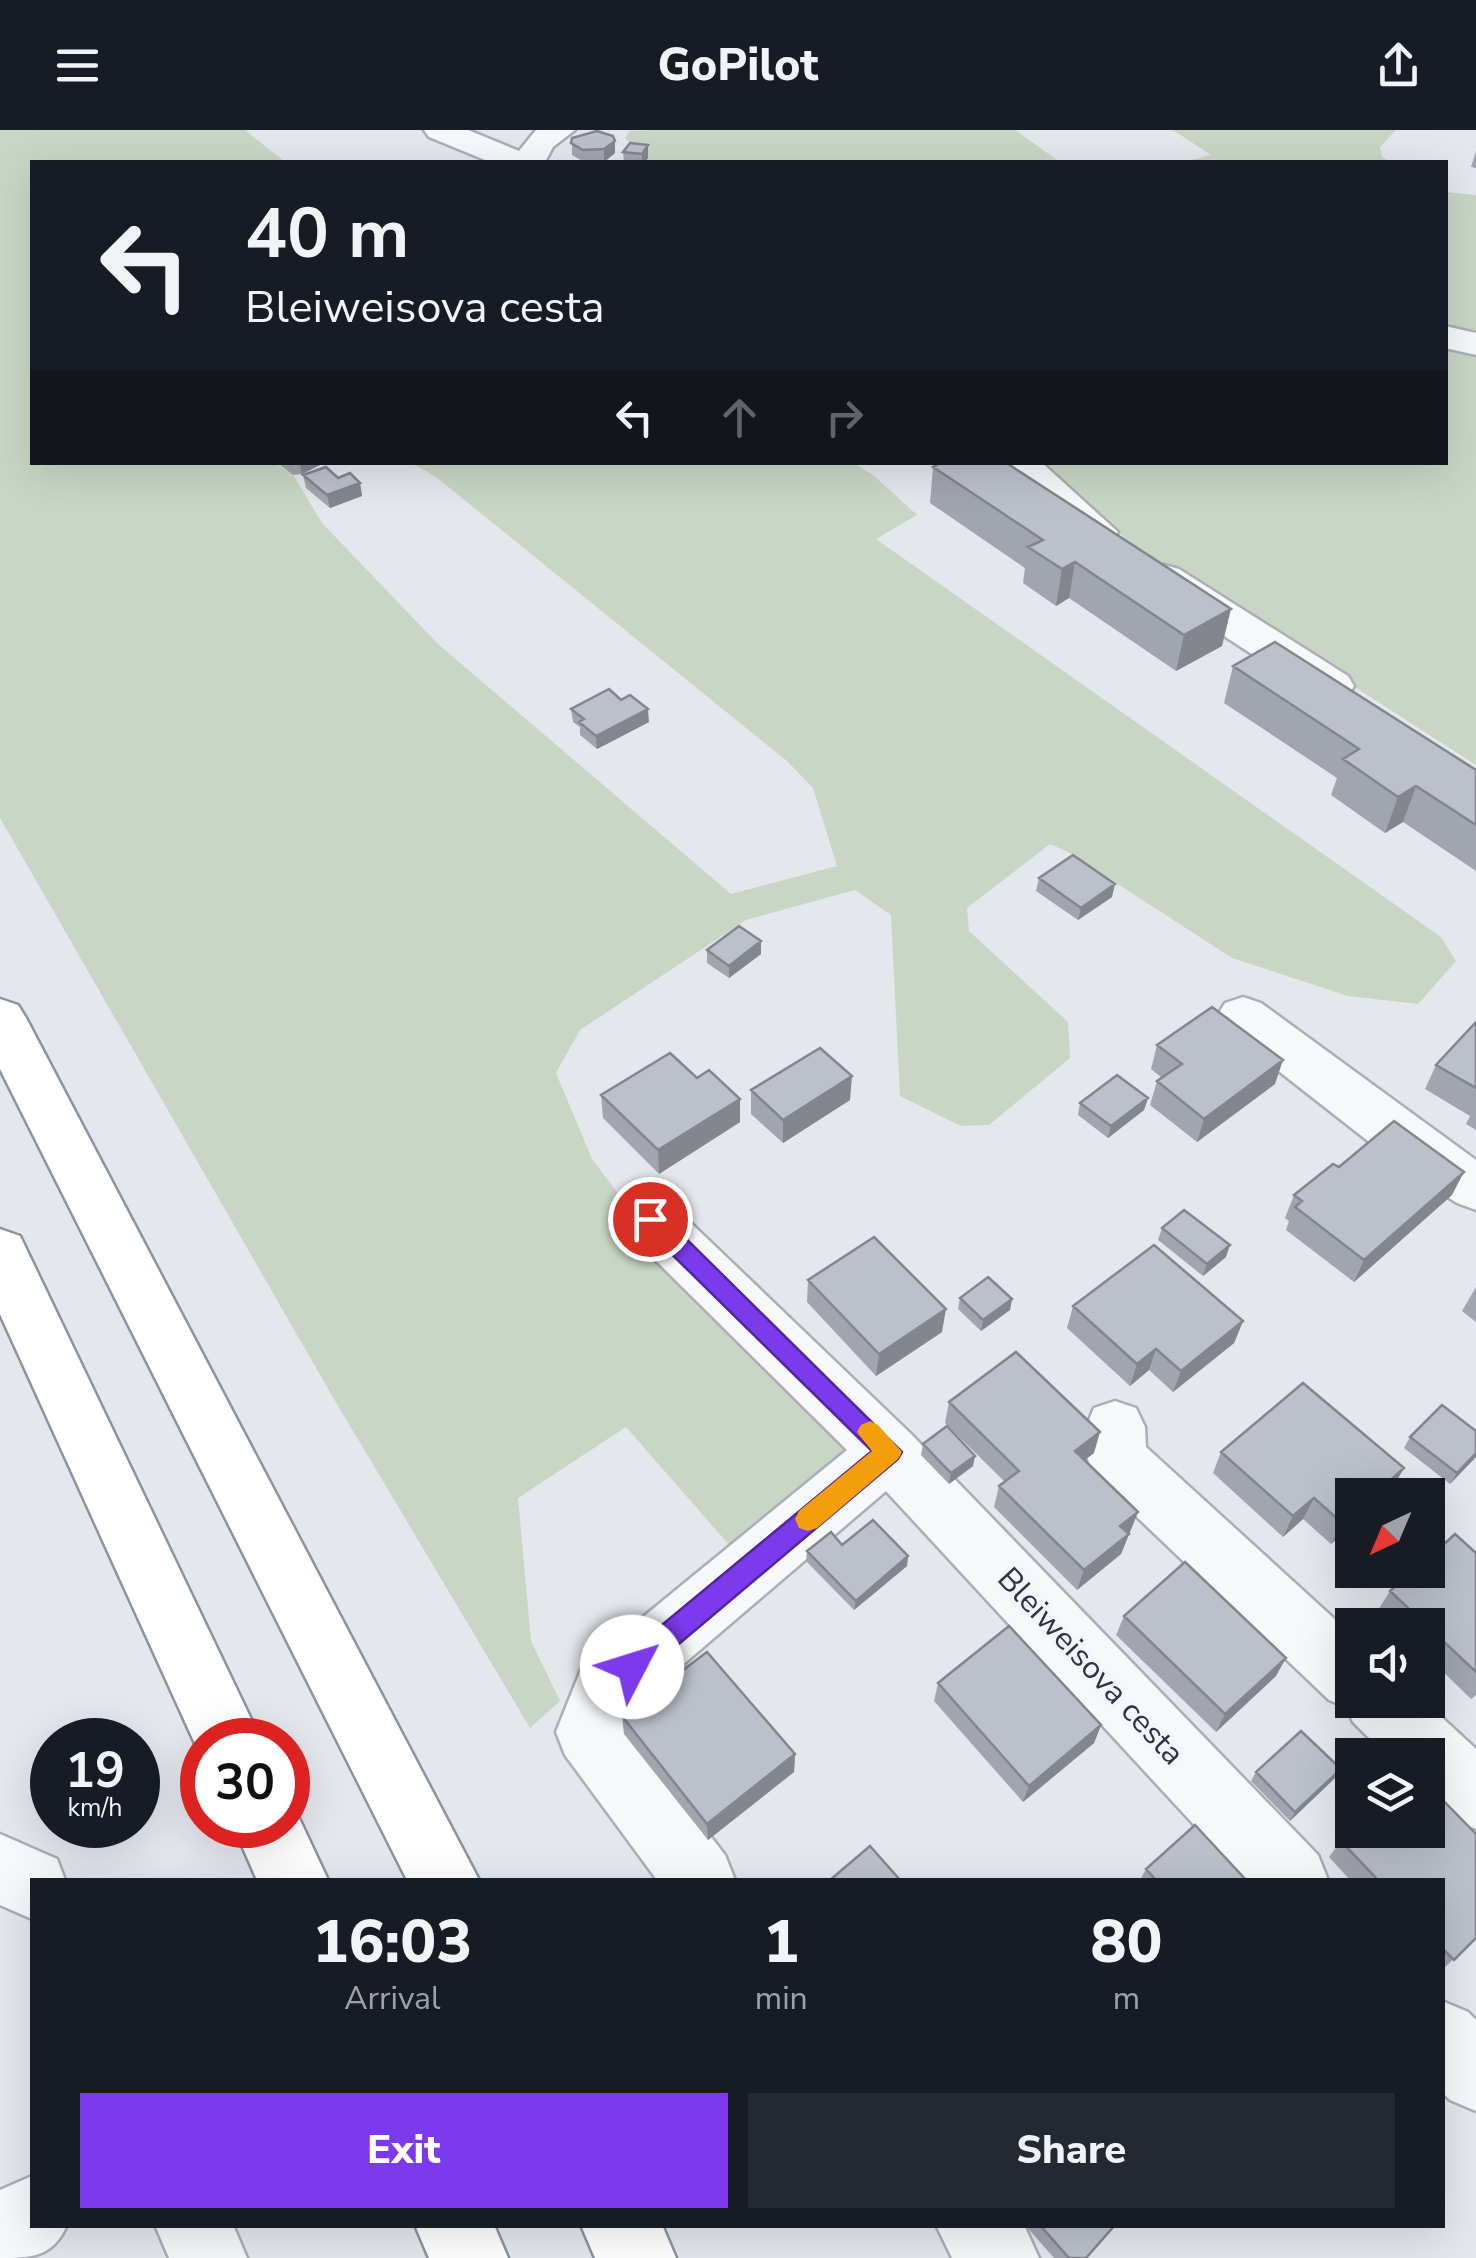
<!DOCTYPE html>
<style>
:root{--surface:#171b24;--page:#242831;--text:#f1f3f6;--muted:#9ea1a6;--accent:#7c3aed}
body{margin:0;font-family:"Nunito Sans",sans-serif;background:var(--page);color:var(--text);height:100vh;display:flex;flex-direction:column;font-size:38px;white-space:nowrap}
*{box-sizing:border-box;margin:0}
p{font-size:32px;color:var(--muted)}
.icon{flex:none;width:55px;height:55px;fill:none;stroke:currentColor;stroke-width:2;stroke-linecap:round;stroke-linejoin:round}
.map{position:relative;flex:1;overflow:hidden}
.panel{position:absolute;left:30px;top:1748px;width:1415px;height:350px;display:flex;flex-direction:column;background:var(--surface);border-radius:0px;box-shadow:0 10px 40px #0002}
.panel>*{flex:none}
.top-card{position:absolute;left:30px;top:30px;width:1418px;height:305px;border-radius:0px;box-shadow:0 10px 40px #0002;background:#171b24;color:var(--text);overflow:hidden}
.needle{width:65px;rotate:224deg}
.tools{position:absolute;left:1335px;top:1348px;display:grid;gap:20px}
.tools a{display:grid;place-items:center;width:110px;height:110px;border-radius:0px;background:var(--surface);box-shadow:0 10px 40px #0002;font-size:50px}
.speed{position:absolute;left:30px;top:1588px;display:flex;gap:20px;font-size:50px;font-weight:700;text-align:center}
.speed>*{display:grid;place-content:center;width:130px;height:130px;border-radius:50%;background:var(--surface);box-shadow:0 10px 40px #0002;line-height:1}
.speed small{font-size:25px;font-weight:400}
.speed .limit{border:15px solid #d22;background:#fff;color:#111}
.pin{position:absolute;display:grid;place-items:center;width:85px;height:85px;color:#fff;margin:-42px;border:5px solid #fff;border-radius:50%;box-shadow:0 2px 10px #0007}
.me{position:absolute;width:110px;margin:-55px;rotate:50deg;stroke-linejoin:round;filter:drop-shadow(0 0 8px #0008)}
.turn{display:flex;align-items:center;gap:35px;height:210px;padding:0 50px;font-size:45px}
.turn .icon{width:130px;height:130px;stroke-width:2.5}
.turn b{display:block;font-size:70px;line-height:85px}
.lanes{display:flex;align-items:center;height:95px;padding:0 50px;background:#0003;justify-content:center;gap:50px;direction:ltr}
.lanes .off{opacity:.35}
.eta{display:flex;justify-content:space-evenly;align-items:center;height:170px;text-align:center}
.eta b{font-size:60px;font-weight:800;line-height:70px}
.button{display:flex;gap:20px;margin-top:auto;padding:20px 50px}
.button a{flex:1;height:115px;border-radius:0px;background:var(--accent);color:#fff;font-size:40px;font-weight:800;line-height:115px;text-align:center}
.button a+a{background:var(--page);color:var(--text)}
header{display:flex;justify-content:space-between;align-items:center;height:130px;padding:0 50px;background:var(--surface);font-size:45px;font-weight:800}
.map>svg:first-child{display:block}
.green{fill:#c9d6c5}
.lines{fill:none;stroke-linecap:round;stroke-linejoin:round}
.minor-casing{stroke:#a9aeb7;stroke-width:5}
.highway-casing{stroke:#8b94a3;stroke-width:5}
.minor{fill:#f7f8fa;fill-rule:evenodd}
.highway{fill:#fff;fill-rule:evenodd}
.wall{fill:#a1a5ae}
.shaded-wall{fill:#83868d}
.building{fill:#bbc0ca;stroke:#83868d;stroke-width:2.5}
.route{fill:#7c3aed;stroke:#51269a;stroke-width:2.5}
.slow{fill:#f59e0b}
.labels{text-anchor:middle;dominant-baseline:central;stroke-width:9;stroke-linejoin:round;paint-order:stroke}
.street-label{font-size:32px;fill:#2b3445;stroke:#f4f6f9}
</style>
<header><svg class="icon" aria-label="menu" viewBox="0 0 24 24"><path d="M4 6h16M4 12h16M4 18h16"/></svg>GoPilot<svg class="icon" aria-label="share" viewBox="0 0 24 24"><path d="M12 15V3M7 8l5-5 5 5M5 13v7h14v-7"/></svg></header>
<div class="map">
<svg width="1476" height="2128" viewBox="0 0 1476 2128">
<rect width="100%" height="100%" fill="#e4e7ec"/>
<!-- green -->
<path class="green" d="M0 0H245L285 32H32V332L275 333 294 346 322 393 438 514 731 764 837 736 813 658 787 631 436 347 412 333H853L873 345 917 385 876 409 1441 807 1456 831 1418 874 1348 866 1232 828 1070 723 1050 714 967 778 969 801 1068 892 1070 928 989 995 961 996 900 966 891 785 855 760 746 790 580 900 556 943 592 1029 653 1110 866 1318 738 1425 626 1297 518 1368 531 1511 560 1571 530 1598 331 1264 0 688Z
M656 0H1015L1060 32H650L625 8 630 1Z
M1173 0H1396L1380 17 1382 27 1392 32H1182L1211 25Z
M1445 62 1476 65V207L1445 199Z
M1445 213 1476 220V635L1131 413 1038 333 1445 332Z"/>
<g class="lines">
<!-- minor casing -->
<g class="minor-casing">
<path id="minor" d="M424 0H468L519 21 536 0H575L553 17 545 32H490L429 7Z
M1445 196 1476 203V225L1445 218Z
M998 332H1041L1118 402 1112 411 1098 414 1084 411Z
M1164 435 1179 439 1348 546 1354 556 1348 566 1332 570 1316 566 1149 457 1143 448 1149 439Z
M1243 867 1261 873 1476 1030V1080L1457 1073 1405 1040 1225 899 1217 886 1225 873Z
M650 1067 670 1073 910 1303 1318 1725 1328 1750H1245L886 1361 631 1579 625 1595 725 1725 735 1750H657L565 1625 556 1602 582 1537 847 1320 630 1105 622 1089 630 1073Z
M1115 1271 1136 1278 1145 1297 1146 1317 1352 1505V1570H1423L1476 1619V1699L1452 1689 1428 1665V1625H1386L1353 1592 1346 1577 1329 1570 1095 1347C1083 1323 1082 1303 1094 1278Z
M0 1704 57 1729 65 1750H32V1789L0 1775Z
M1442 1871 1468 1882 1476 1890V1981L1450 1970 1442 1962Z
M32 2046V2095H67C53 2127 32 2128 0 2128V2060Z
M155 2095H233L247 2128H169Z
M936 2095H1024L1039 2128H952Z"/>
</g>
<!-- highway casing -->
<g class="highway-casing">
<path id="highway" d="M0 869 18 875 26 888 479 1750H407L0 939Z
M0 1099 20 1106 261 1610H202V1629L0 1184Z
M288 1669 291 1671 328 1750H257L233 1695H288Z
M415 2095H494L508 2128H429Z
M581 2095H662L676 2128H595Z"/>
</g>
<!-- minor -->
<use href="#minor" class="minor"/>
<!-- highway -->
<use href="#highway" class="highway"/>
</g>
<!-- wall -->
<path class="wall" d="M572 8 615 23 604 32H584L572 25Z
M648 15V28L645 32H624L623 22Z
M1476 21V38L1471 37Z
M280 332H326L302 344 293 345 280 335Z
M933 337 1222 516 1176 541 1069 468 1056 476 1023 453 1025 438 930 373Z
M303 345 338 348 360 353 362 366 330 378 306 358Z
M1233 536 1476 640V741L1403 692 1385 703 1331 665 1337 648 1224 573Z
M571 579 649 592 597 619 580 605V597L573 592Z
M1039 748 1112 767 1078 790 1036 761Z
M761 811V824L729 848 707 833V820Z
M1476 892V1000L1466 994 1470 986 1425 959 1436 935Z
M1157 915 1275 954 1197 1012 1150 975 1157 951 1162 948 1151 939Z
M697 948 740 969V992L659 1044 603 988 601 965Z
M751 960 850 970 783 1013 751 984Z
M1148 968 1144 980 1108 1008 1078 985 1080 973Z
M1339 1037 1452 1065 1354 1152 1286 1100 1289 1091 1285 1088 1294 1065Z
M1162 1098 1226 1127 1203 1146 1158 1110Z
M808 1150 942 1202 876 1246 807 1172Z
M1476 1157V1192L1462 1181Z
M960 1168 1012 1169 1010 1180 981 1201 958 1179Z
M1073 1176 1243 1191 1234 1213 1173 1262 1149 1240 1130 1256 1067 1198Z
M949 1272 1094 1323 1084 1330 1138 1382 1121 1424 1077 1460 994 1377 999 1356 1005 1352 945 1293Z
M1410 1307 1476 1327 1450 1354 1404 1318Z
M923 1314 973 1336 949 1354 921 1325Z
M1221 1322 1392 1359 1331 1414 1303 1389 1283 1407 1213 1343Z
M842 1415 908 1426 907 1436 854 1480 806 1431 807 1421Z
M1476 1423V1565L1471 1569 1428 1527V1495H1393L1378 1480 1390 1461Z
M1124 1486 1276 1546 1216 1602 1116 1505Z
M938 1553 1101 1595 1094 1613 1023 1672 934 1571Z
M622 1586 795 1624 794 1642 708 1710 624 1604Z
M1341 1639 1335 1648 1290 1691 1251 1651 1256 1642Z
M1428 1655 1476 1704V1808L1442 1840V1750H1350L1329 1727 1341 1711 1354 1700H1428Z
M1146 1739 1246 1750H1140Z
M1025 2095H1115L1086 2128H1054Z"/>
<!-- shaded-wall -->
<path class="shaded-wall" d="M615 11V23L604 32V19Z
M648 15V28L645 32H642V24Z
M299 332H326L302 344Z
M360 353 362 366 330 378 327 365Z
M1075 432 1069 468 1056 476 1062 439Z
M1231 479 1222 516 1176 541 1184 505Z
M648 579 649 592 597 619 596 606Z
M1416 656 1403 692 1385 703 1398 667Z
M1115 754 1112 767 1078 790 1081 778Z
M761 811V824L729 848V836Z
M1283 930 1275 954 1197 1012 1204 989Z
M852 946 850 970 783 1013V990Z
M1148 968 1144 980 1108 1008 1111 996Z
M740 969V992L659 1044 658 1020Z
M1464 1042 1452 1065 1354 1152 1364 1130Z
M1230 1115 1226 1127 1203 1146 1207 1134Z
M1012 1169 1010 1180 981 1201 983 1190Z
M946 1179 942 1202 876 1246 879 1224Z
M1243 1191 1234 1213 1173 1262 1181 1241Z
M1156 1219 1149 1240 1130 1256 1137 1234Z
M1100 1302 1094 1323 1069 1342 1075 1321Z
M1476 1323V1327L1450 1354 1457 1343Z
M975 1326 973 1336 949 1354 951 1343Z
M1404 1338 1392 1359 1385 1365H1374Z
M1314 1368 1303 1389 1283 1407 1293 1386Z
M1138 1382 1121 1424 1077 1460 1084 1440 1120 1396Z
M1352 1384V1394L1331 1414 1342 1393Z
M908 1426 907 1436 854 1480 856 1471Z
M1286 1528 1276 1546 1216 1602 1225 1584Z
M1101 1595 1094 1613 1023 1672 1029 1656Z
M795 1624 794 1642 708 1710 707 1694Z
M1341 1639 1335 1648 1290 1691 1295 1682Z"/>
<!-- building -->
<path class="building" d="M597 1 613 6 615 11 604 19 583 20 571 13 572 8Z
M630 13 648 15 642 24 623 22Z
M943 332H1005L1231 479 1184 505 1075 432 1062 439 1028 417 1043 410 933 337Z
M326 337 338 348 350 343 360 353 327 365 303 345Z
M1275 512 1476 640V695L1416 656 1398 667 1343 629 1359 619 1233 536Z
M609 559 621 570 630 565 648 579 596 606 579 592 584 589 571 579Z
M1073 725 1115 754 1081 778 1039 748Z
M739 796 761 811 729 836 707 820Z
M1212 877 1283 930 1204 989 1157 951 1182 934 1157 915Z
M1476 892V958L1436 935Z
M820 918 852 946 783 990 751 960Z
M670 923 697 948 709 940 740 969 658 1020 601 965Z
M1117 945 1148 968 1111 996 1080 973Z
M1394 991 1464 1042 1364 1130 1295 1077 1302 1071 1294 1065 1333 1034 1339 1037Z
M1184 1080 1230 1115 1207 1134 1162 1098Z
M874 1107 946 1179 879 1224 808 1150Z
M1154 1115 1243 1191 1181 1241 1156 1219 1137 1234 1073 1176Z
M988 1147 1012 1169 983 1190 960 1168Z
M1016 1222 1100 1302 1075 1321 1138 1382 1120 1396 1129 1404 1084 1440 999 1356 1019 1341 949 1272Z
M1303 1253 1404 1338 1374 1365H1352V1384L1342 1393 1314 1368 1293 1386 1221 1322Z
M1442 1275 1476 1301V1323L1457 1343 1410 1307Z
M947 1296 975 1326 951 1343 923 1314Z
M873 1390 908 1426 856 1471 807 1421 831 1402 842 1415Z
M1455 1404 1476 1423V1542L1390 1461 1414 1440H1428V1429Z
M1185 1432 1286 1528 1225 1584 1124 1486Z
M1009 1496 1101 1595 1029 1656 938 1553Z
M707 1522 795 1624 707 1694 622 1586Z
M1301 1601 1341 1639 1295 1682 1256 1642Z
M1428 1655 1476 1704V1808L1454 1830 1442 1818V1750H1378L1341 1711 1354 1700H1428Z
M1195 1695 1246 1750H1156L1146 1739Z
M870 1716 900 1750H830Z
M1040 2095H1115L1086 2128H1069Z"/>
<!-- route -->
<path class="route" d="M650 1079 659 1082 902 1322 898 1329 641 1546 632 1550 622 1546 618 1537 622 1528 872 1321 642 1095 639 1089 642 1082Z"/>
<!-- slow -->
<path class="slow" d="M870 1291 878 1295 902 1322 898 1329 817 1398 808 1401 799 1398 795 1389 799 1381 872 1321 857 1302 861 1295Z"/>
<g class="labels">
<!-- street labels -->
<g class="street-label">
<text transform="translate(1091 1536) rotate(47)">Bleiweisova cesta</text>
</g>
</g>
</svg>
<div class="tools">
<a><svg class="needle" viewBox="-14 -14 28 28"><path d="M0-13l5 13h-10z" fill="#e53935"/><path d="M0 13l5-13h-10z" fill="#9ea1a6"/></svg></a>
<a><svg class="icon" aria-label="sound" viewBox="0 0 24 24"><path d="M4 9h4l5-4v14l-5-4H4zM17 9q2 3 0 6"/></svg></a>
<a><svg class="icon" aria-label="layers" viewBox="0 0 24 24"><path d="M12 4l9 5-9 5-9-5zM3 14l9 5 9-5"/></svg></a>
</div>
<div class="speed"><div>19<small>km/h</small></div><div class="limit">30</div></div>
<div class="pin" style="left:650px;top:1089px;background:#d93025"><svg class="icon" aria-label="arrive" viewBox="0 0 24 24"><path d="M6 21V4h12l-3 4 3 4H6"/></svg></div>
<svg class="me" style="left:632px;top:1537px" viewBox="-20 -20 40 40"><circle r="19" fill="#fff"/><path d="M0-13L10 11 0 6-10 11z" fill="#7c3aed"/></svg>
<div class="top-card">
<div class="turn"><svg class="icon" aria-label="left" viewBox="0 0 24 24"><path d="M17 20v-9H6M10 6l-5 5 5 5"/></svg><div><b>40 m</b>Bleiweisova cesta</div></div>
<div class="lanes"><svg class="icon" aria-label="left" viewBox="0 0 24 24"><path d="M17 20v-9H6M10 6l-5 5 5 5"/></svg><svg class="icon off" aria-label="ahead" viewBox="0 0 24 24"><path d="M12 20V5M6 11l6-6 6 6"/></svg><svg class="icon off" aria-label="right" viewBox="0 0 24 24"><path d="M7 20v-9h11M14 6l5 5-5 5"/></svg></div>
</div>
<section class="panel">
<div class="eta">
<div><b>16:03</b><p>Arrival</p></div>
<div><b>1</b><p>min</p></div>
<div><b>80</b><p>m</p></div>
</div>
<div class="button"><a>Exit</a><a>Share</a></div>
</section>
</div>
